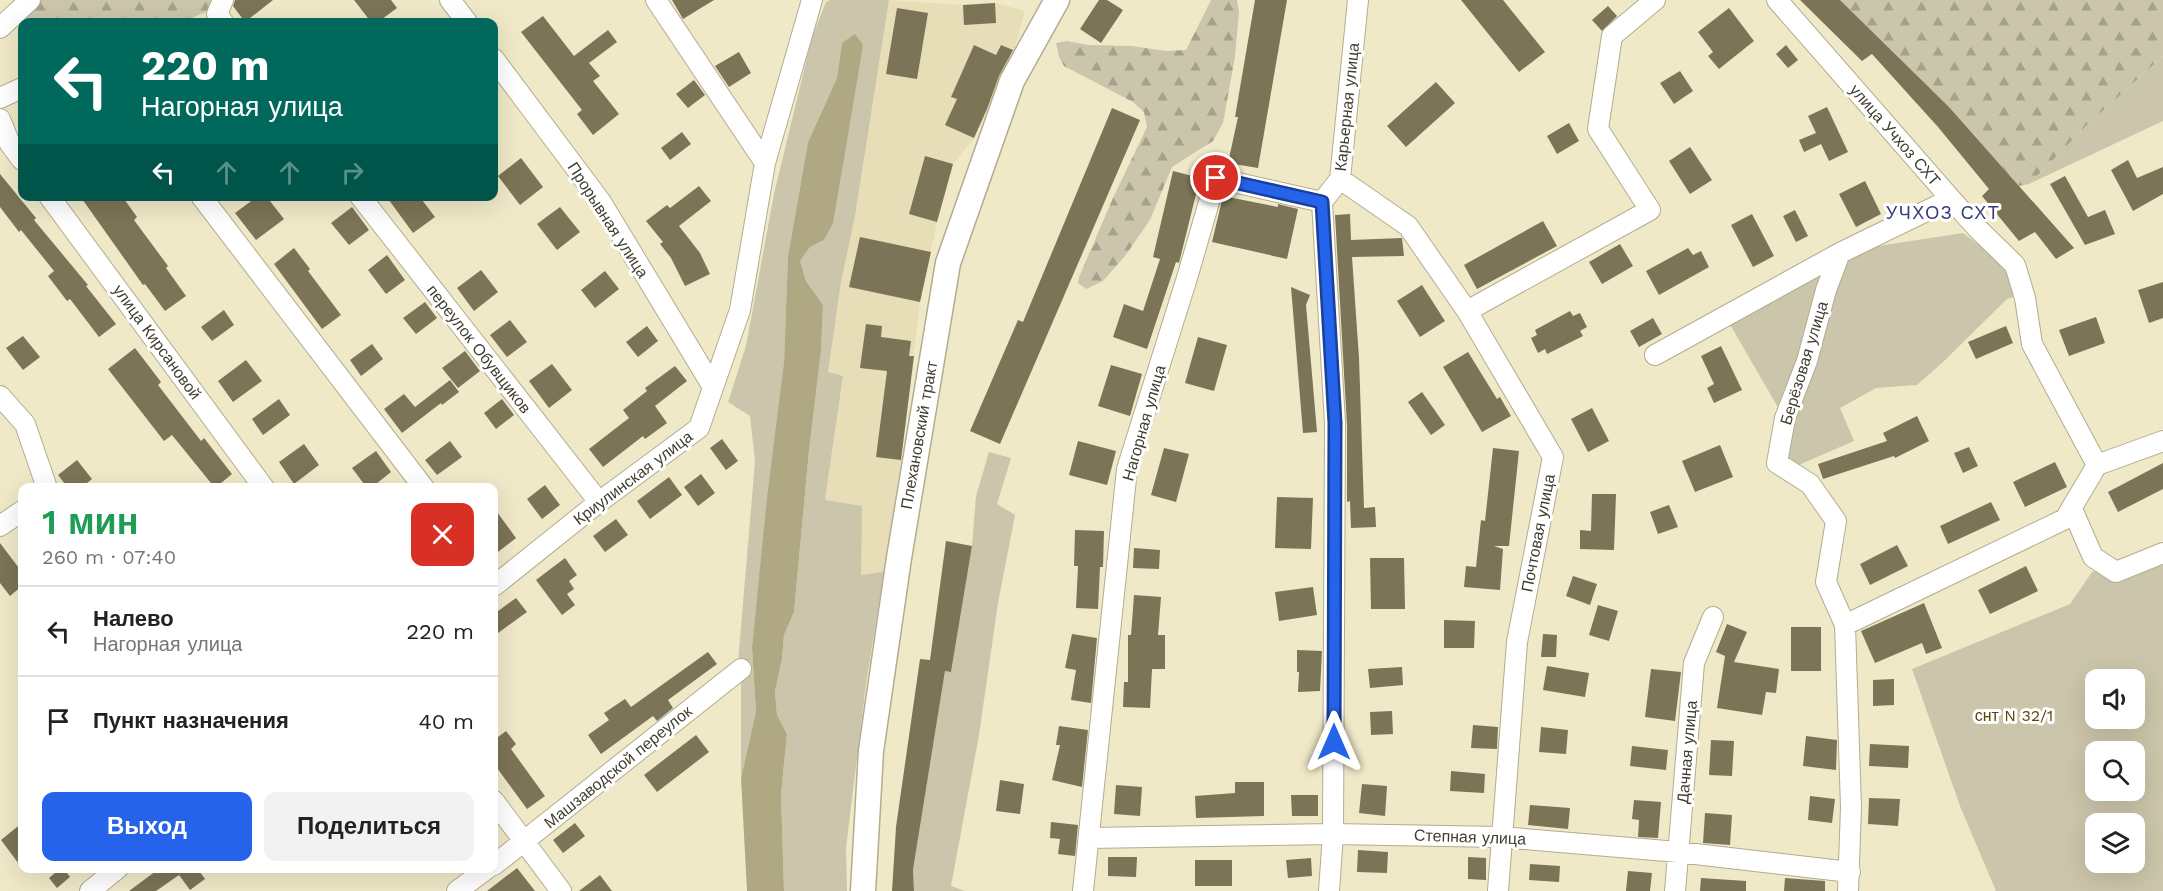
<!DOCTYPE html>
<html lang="ru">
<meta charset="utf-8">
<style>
:root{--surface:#fff;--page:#f2f2f2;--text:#222;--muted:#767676;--line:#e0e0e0;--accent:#2563eb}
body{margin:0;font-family:"Work Sans",sans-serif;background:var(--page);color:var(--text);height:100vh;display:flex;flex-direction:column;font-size:22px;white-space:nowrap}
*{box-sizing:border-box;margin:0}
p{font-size:20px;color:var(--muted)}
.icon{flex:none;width:33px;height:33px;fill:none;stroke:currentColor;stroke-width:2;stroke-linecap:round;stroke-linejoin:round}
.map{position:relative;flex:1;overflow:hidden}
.details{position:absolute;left:18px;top:483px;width:480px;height:390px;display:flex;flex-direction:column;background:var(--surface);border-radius:12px;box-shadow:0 6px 24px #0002}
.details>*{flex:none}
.banner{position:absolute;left:18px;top:18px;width:480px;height:183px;border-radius:12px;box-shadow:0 6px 24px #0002;background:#00695c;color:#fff;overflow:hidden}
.fabs{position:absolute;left:2085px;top:669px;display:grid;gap:12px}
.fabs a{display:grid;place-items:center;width:60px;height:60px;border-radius:12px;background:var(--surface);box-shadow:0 6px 24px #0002;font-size:30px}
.pin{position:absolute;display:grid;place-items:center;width:51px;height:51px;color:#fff;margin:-26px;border:3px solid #fff;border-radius:50%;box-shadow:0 2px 6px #0007}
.me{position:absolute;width:66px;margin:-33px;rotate:0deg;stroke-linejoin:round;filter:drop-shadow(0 0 4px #0008)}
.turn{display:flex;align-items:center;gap:21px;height:126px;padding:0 24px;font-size:27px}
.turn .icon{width:78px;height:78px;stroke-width:2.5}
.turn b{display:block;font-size:42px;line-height:51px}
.lanes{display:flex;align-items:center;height:57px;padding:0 24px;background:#0003;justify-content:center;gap:30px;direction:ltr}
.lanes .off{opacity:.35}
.round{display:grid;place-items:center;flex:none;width:63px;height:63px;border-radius:12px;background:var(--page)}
.headline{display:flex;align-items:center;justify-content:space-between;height:102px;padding:0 24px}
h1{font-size:36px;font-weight:600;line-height:45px;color:#1e9e55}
.action{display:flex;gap:12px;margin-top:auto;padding:12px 24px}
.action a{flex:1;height:69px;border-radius:12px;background:var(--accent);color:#fff;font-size:24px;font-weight:600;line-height:69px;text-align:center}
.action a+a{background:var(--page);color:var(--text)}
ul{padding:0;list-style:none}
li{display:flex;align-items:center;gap:18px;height:90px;padding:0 24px;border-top:2px solid var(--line)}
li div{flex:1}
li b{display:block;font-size:22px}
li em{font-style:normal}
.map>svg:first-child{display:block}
.built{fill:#e7ddb6}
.green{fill:#cbc5ab;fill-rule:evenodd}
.forest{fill:url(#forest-firs)}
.water{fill:#b0a783}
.building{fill:#7b7457}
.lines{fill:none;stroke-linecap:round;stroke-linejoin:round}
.minor-casing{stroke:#b3ac8d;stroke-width:22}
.tertiary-casing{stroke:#b3ac8d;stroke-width:27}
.minor{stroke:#fff;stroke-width:20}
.tertiary{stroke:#fff;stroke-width:24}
.route-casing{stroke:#184099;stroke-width:15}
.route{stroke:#2563eb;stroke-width:10}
.labels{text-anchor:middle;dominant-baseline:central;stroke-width:6;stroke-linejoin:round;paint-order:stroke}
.street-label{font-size:16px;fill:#403d30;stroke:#fff}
.park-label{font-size:16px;fill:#564905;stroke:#fff}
.neighbourhood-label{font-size:18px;letter-spacing:1.5px;fill:#373c78;stroke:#fff}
</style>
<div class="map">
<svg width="2163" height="891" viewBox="0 0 2163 891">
<defs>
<pattern id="forest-firs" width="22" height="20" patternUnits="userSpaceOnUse" patternTransform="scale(1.5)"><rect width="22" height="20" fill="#cbc5ab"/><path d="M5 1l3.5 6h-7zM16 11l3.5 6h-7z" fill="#a6a18c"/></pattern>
</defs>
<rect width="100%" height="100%" fill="#f0e9c8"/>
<!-- built -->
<path class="built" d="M889 0 963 5 995 3 1025 11 1014 51 974 138 953 164 937 222 920 302 901 460 884 572 861 576 825 501 843 376 827 372 841 282 855 216Z"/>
<!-- green -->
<path class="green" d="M830 0H889L855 216 841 282 828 372 843 376 825 500 862 506 861 575 884 572 866 684 846 848 847 891H784L781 794 787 734 777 715 775 691 782 659 784 635 794 612 809 450 821 351 823 305 806 281 800 261 810 247 824 240 849 126 863 45 842 43 837 78 808 142 788 256 784 362 752 648 756 712 741 778V675L738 663 755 461 750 416 728 402 746 346 774 194 812 37 826 2Z
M2163 56V121L2029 184 2087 125Z
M1963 233 2004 264 2017 296 2007 299 1942 363 1917 385 1876 388 1840 408 1854 441 1794 467 1783 460 1845 251Z
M1815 271 1823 292 1780 411 1728 321Z
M989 452 1011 458 997 504 1015 515 998 603 979 735 951 886 965 891H914L913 870 945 671 951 672 972 546 976 496Z
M2163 547V891H1996L1960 806 1912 669 2070 604 2092 572 2118 565ZM2096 680H2134V718H2096ZM2096 752H2134V790H2096ZM2096 824H2134V862H2096Z"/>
<!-- forest -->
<path class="forest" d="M40 0H214L210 10 183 22H25L28 10Z
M1211 0H1237L1239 12 1235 57 1223 123 1213 141 1172 167 1150 220 1125 256 1103 281 1086 289 1078 283 1079 277 1113 198 1147 127 1144 112 1133 102 1064 66 1059 57 1056 43 1067 41 1088 45 1132 46 1166 51 1186 50Z
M1840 0H2163V56L2087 125 2029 184 2019 186 1949 107Z"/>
<!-- water -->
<path class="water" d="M855 34 863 45 861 58 833 223 824 240 810 247 800 261 806 281 823 305 821 351 809 450 794 612 784 635 782 659 775 691 777 715 787 734 781 794 784 891H747L741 778 756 712 752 648 767 498 784 362 788 256 808 142 837 78 842 43Z"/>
<!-- building -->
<path class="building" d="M235 0H273L245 22 233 6Z
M354 0H391L397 8 378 22H371Z
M672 0H714L683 19Z
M1099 0H1107L1123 10 1101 43 1080 29Z
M1255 0H1287L1258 168 1228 163 1238 117H1235Z
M1461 0H1503L1545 52 1519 72Z
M1800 0H1840L1949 107 2074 248 2056 259 2035 232 2019 241 1982 196 1989 189 1938 127 1872 54 1862 61Z
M995 3 996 23 964 25 963 5Z
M1608 6 1617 16 1602 31 1592 20Z
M897 8 928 13 917 79 886 74Z
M1729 8 1754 41 1719 69 1708 56 1713 52 1698 32Z
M543 16 574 56 608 30 617 42 589 63 600 76 593 81 619 114 593 135 577 114 582 110 521 32Z
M974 45 996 55 1001 45 1013 50 999 76 987 109 974 138 945 125 957 99 951 97Z
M1786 45 1798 60 1788 68 1776 54Z
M739 52 751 73 729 87 715 66Z
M1680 71 1693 91 1674 104 1660 83Z
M694 80 705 95 688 108 676 94Z
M1436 82 1455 103 1406 147 1387 126Z
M1827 107 1848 152 1829 161 1821 144 1804 152 1799 140 1816 133 1808 116Z
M1112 108 1140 120 1000 444 970 431 1018 320 1023 322Z
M1569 123 1579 141 1557 154 1547 136Z
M682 132 691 144 670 160 661 148Z
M1690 147 1712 180 1690 194 1669 161Z
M925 156 953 164 937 222 909 214Z
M521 158 543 187 520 205 498 176Z
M2128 160 2137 178 2163 167V194L2133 211 2111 170Z
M1173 171 1200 178 1179 263 1176 262 1147 349 1113 337 1124 304 1143 311 1160 259 1153 257Z
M0 174 36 218 34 220 88 285 86 286 116 324 99 337 70 299 67 301 48 276 54 271 21 230 19 232 0 207Z
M2065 176 2088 217 2105 210 2115 234 2085 245 2050 184Z
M1865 181 1881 214 1856 227 1839 194Z
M699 186 711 201 679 226 700 253 710 274 685 286 671 258 660 244 663 242 646 221 667 205 670 208Z
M80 196H122L137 217 134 220 168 266 166 268 186 296 165 311 145 284 143 285Z
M258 196H266L284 219 256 240 235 213Z
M386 196H419L435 217 413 233Z
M1223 196 1278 207V204L1298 209 1287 259 1212 242Z
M352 207 369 230 349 245 331 223Z
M560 207 580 232 557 250 537 224Z
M1795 210 1808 236 1796 242 1783 216Z
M1350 214 1351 240 1402 238 1404 256 1352 257 1359 358 1364 508 1375 507 1376 527 1351 528 1350 501 1347 502V426L1335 215Z
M1752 214 1774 256 1753 267 1731 225Z
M1543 221 1557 246 1477 289 1464 265Z
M860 237 931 252 920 302 849 287Z
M1620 244 1633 266 1602 284 1589 262Z
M294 248 310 269 308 271 341 315 322 329 274 264Z
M1688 248 1693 255 1701 251 1709 267 1659 295 1646 271Z
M387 255 405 280 386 294 368 270Z
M481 270 498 292 474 311 457 288Z
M605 271 619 289 595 308 581 290Z
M2163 282V318L2149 323 2138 290Z
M1422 285 1445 321 1420 337 1397 301Z
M1291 287 1310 295 1306 305 1317 432 1303 433Z
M425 302 437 318 416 334 403 318Z
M224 310 234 325 212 341 201 327Z
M1570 311 1573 316 1580 313 1587 327 1580 331 1583 336 1547 354 1545 349 1538 353 1531 338 1537 335 1535 330Z
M2096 317 2105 343 2069 356 2059 330Z
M1653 318 1662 334 1639 347 1630 331Z
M510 320 527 342 507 357 490 335Z
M866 324 882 326 881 337 911 341 909 356H914L901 460 876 457 887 371 860 368Z
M647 326 658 341 638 357 626 342Z
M2006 326 2013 343 1976 359 1968 342Z
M23 336 40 357 23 370 6 348Z
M1198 337 1227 345 1214 391 1185 383Z
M372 344 383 359 361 376 350 360Z
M1721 346 1742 390 1714 403 1707 388 1714 384 1701 356Z
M135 348 161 382 158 385 201 441 204 438 232 474 215 488 172 435 164 441 108 369Z
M465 351 480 371 458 388 442 368Z
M1468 352 1497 399 1500 397 1511 416 1482 432 1443 367Z
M246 360 262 381 233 402 218 381Z
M552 364 572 390 549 408 529 381Z
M1111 365 1142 374 1130 416 1098 406Z
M675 366 687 381 655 406 667 423 645 439 643 436 603 467 589 449 629 418 623 410 647 391 645 388Z
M450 380 459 392 442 405 441 403 402 433 384 409 404 394 415 407Z
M1422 392 1445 425 1431 435 1408 402Z
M279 399 290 415 263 435 252 419Z
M502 399 514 415 496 429 484 413Z
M1592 408 1609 441 1588 452 1571 419Z
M1917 416 1929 441 1895 458 1894 456 1823 479 1818 464 1887 441 1883 433Z
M722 439 738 461 726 470 710 448Z
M450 441 462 457 437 475 425 460Z
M1078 441 1116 451 1107 485 1069 475Z
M304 444 319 465 294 484 279 462Z
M1720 445 1733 477 1695 492 1682 461Z
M1969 447 1978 466 1963 473 1954 453Z
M1164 448 1189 454 1176 502 1151 495Z
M1493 448 1519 451 1509 546H1494L1503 549 1500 590 1464 587 1466 566 1476 567 1481 520 1485 521Z
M376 451 391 472 371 488H367L352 468Z
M77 460 92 479 81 488H68L58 475Z
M2055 462 2067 487 2025 507 2013 482Z
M2163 463V489L2118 512 2108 492Z
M701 474 715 493 698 506 684 487Z
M669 477 682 495 650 519 637 501Z
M545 485 560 505 542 519 527 499Z
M1592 494H1616L1614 550 1580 549V530L1591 531Z
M1277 497 1313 498 1311 549 1275 548Z
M1991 502 2000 520 1948 544 1940 526Z
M1669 505 1678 527 1658 534 1650 512Z
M494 508 516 538 494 555Z
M616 519 628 535 605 552 593 536Z
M1075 530 1104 531 1103 567H1100L1098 609 1076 608 1078 566H1074Z
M946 541 972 546 951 672 945 671 913 870 914 891H892L896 827 920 659 930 660Z
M0 543 22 572V586L10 596 0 583Z
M1897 545 1908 566 1870 585 1860 564Z
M1134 548 1160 550 1159 569 1133 568Z
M565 558 577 575 569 581 574 589 567 594 575 605 562 615 536 580Z
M1370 558H1404L1405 609H1371Z
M2026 566 2038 591 1990 614 1978 590Z
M1573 576 1597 584 1590 605 1566 596Z
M1313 587 1317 615 1279 621 1275 592Z
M1134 595 1161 597 1158 635H1165V669H1152L1150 708 1123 707 1124 682H1128V635H1131Z
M516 598 527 612 494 636V614Z
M1924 603 1942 648 1926 654 1922 643 1875 663 1861 631Z
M1598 605 1618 611 1609 641 1589 635Z
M1444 620 1475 621 1474 648H1444Z
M1727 624 1747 632 1734 662 1779 669 1776 693 1766 692 1762 715 1717 708 1725 656 1716 652Z
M1791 627H1821V671H1791Z
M1072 634 1097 638 1091 703 1071 700 1076 670 1065 668Z
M1543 634 1557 635 1556 657H1541Z
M1297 650 1322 651 1320 691 1298 692 1299 672H1297Z
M708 652 717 664 668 700 673 708 657 721 653 716 601 754 588 735 609 720 604 713 625 699 631 707Z
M1547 666 1589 673 1585 697 1543 690Z
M1402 667 1403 685 1370 688 1368 669Z
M1651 669 1681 672 1675 721 1645 717Z
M1894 679V705L1873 706V680Z
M1392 711 1393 734 1371 735 1370 712Z
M1473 725 1498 727 1497 749 1471 748Z
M1059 726 1088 730 1082 787 1052 780 1060 745H1056Z
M1541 727 1568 730 1566 754 1539 752Z
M506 731 516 744 511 749 545 796 527 809 494 764V740Z
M696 735 709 752 657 792 644 775Z
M1806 736 1837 740 1836 770 1803 766Z
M1711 740 1734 741 1732 776 1709 775Z
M1870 744 1909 746 1908 768 1869 766Z
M1632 746 1668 750 1666 770 1630 766Z
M1451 771 1485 774 1484 793 1450 791Z
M1000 780 1024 784 1020 814 996 811Z
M1235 782H1264V816L1196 818 1195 796 1235 793Z
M1362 784 1387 786 1385 816 1359 813Z
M1116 785 1142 787 1140 816 1114 814Z
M1291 795H1318V816H1292Z
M1810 796 1835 799 1832 823 1808 820Z
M1869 798 1900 799 1898 826 1868 824Z
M1634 800 1661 802 1658 838 1638 837 1639 820 1632 819Z
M1530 805 1570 808 1568 829 1528 825Z
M1705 813 1732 815 1730 845 1703 843Z
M1051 822 1078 825 1075 856 1058 854 1060 839 1050 838Z
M22 823V868L1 840Z
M575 823 585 836 563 853 553 840Z
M1358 850 1388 852 1387 873 1357 872Z
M1108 857H1137L1136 877 1108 876Z
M1468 857 1486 858V880L1468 879Z
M1311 858 1312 876 1288 878 1286 860Z
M1195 860H1232V886H1195Z
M1530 864 1560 866 1559 882 1529 880Z
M61 868H63L70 877 57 888 49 878Z
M160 868H197L205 879 190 890 179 875 156 891H129Z
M517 868 535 891H487Z
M1628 871 1652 873 1650 891H1626Z
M600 875 612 891H579Z
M1701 878 1746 881V891H1700Z
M1785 878 1825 881V891H1784Z"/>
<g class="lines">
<!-- minor casing -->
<g class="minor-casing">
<path id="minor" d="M223 0 217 14 223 22
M450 0 467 22
M656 0 765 163
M1777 0 1951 199 1976 227 2015 265 2025 298 2032 344 2097 465
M0 28 30 0
M494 59 601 202 713 387
M0 98 22 88
M0 119 10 144 22 160
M1340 179 1408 226 1467 311 1553 457 1517 642 1498 891
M49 196 264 488
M201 196 424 488
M360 196 599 502
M1467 311 1650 210 1598 129 1612 36 1655 0
M1655 355 1840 253
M0 396 25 424 47 488
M2072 509 2093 557 2116 572 2163 553
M0 526 22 511
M494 586 599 502 699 428 740 310 765 163 812 0
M1845 625 2065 519 2097 465 2163 441
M494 801 561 891
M1089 838 1333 834 1501 837 1678 852 1850 872
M494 865 741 669
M90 891 118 868
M457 891 488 868
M1083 891 1127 469 1187 278 1216 178 1322 202
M1329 891 1333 834 1335 423 1322 202 1340 179 1358 0
M1675 891 1694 663 1713 617
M1848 891 1851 807 1845 625 1826 582 1836 521 1810 484 1777 463 1785 418 1807 361 1826 290 1840 253 1951 199"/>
</g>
<!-- tertiary casing -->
<g class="tertiary-casing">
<path id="tertiary" d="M863 891 871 751 899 558 948 263 1012 81 1057 0"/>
</g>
<!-- minor -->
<use href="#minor" class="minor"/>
<!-- tertiary -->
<use href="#tertiary" class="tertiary"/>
</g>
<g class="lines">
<!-- route casing -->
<g class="route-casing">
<path id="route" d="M1216 178 1322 202 1335 423 1334 742"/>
</g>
<!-- route -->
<use href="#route" class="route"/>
</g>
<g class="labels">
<!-- street labels -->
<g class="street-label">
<text transform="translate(1347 107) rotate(-84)">Карьерная улица</text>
<text transform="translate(1895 135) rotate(49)">улица Учхоз СХТ</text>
<text transform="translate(608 220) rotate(57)">Прорывная улица</text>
<text transform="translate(157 342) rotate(54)">улица Кирсановой</text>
<text transform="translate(479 349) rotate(52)">переулок Обувщиков</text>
<text transform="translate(1804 363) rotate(-73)">Берёзовая улица</text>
<text transform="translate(1144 423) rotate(-74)">Нагорная улица</text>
<text transform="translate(919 435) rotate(-80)">Плехановский тракт</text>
<text transform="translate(633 478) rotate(-37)">Криулинская улица</text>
<text transform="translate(1538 533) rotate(-79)">Почтовая улица</text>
<text transform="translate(1687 752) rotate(-85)">Дачная улица</text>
<text transform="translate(618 767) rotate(-39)">Машзаводской переулок</text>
<text transform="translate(1470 837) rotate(2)">Степная улица</text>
</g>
<!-- park labels -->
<g class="park-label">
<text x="2014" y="715">снт N 32/1</text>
</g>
<!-- neighbourhood labels -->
<g class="neighbourhood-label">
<text x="1943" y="212">УЧХОЗ СХТ</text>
</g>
</g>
</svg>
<div class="fabs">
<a><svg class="icon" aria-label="sound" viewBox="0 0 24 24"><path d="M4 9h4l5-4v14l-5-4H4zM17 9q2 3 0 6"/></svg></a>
<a><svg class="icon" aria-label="search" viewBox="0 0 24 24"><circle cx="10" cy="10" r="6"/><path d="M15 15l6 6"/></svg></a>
<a><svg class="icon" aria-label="layers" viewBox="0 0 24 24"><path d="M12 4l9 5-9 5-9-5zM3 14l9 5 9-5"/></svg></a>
</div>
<div class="pin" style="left:1216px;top:178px;background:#d93025"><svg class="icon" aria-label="arrive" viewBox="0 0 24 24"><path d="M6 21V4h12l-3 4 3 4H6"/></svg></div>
<svg class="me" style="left:1334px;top:742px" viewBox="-20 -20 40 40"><path d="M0-17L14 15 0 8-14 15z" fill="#2563eb" stroke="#fff" stroke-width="4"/></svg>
<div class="banner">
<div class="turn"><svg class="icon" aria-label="left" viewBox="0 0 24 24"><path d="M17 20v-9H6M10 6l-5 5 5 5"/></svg><div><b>220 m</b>Нагорная улица</div></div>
<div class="lanes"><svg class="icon" aria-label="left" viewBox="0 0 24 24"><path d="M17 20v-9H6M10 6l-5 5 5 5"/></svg><svg class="icon off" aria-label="ahead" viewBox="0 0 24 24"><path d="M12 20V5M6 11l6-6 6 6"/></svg><svg class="icon off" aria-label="ahead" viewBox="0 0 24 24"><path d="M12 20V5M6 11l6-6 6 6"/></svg><svg class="icon off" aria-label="right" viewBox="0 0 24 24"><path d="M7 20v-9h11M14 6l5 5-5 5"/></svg></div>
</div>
<section class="details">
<div class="headline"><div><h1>1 мин</h1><p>260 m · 07:40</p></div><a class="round" style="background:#d93025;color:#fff"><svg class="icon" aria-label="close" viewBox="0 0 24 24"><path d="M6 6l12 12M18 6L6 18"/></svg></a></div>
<ul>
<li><svg class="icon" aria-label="left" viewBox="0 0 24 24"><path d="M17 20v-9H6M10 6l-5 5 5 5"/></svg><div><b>Налево</b><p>Нагорная улица</p></div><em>220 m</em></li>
<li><svg class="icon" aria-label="arrive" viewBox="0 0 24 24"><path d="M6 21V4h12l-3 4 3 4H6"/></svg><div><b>Пункт назначения</b></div><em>40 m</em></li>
</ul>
<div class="action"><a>Выход</a><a>Поделиться</a></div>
</section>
</div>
